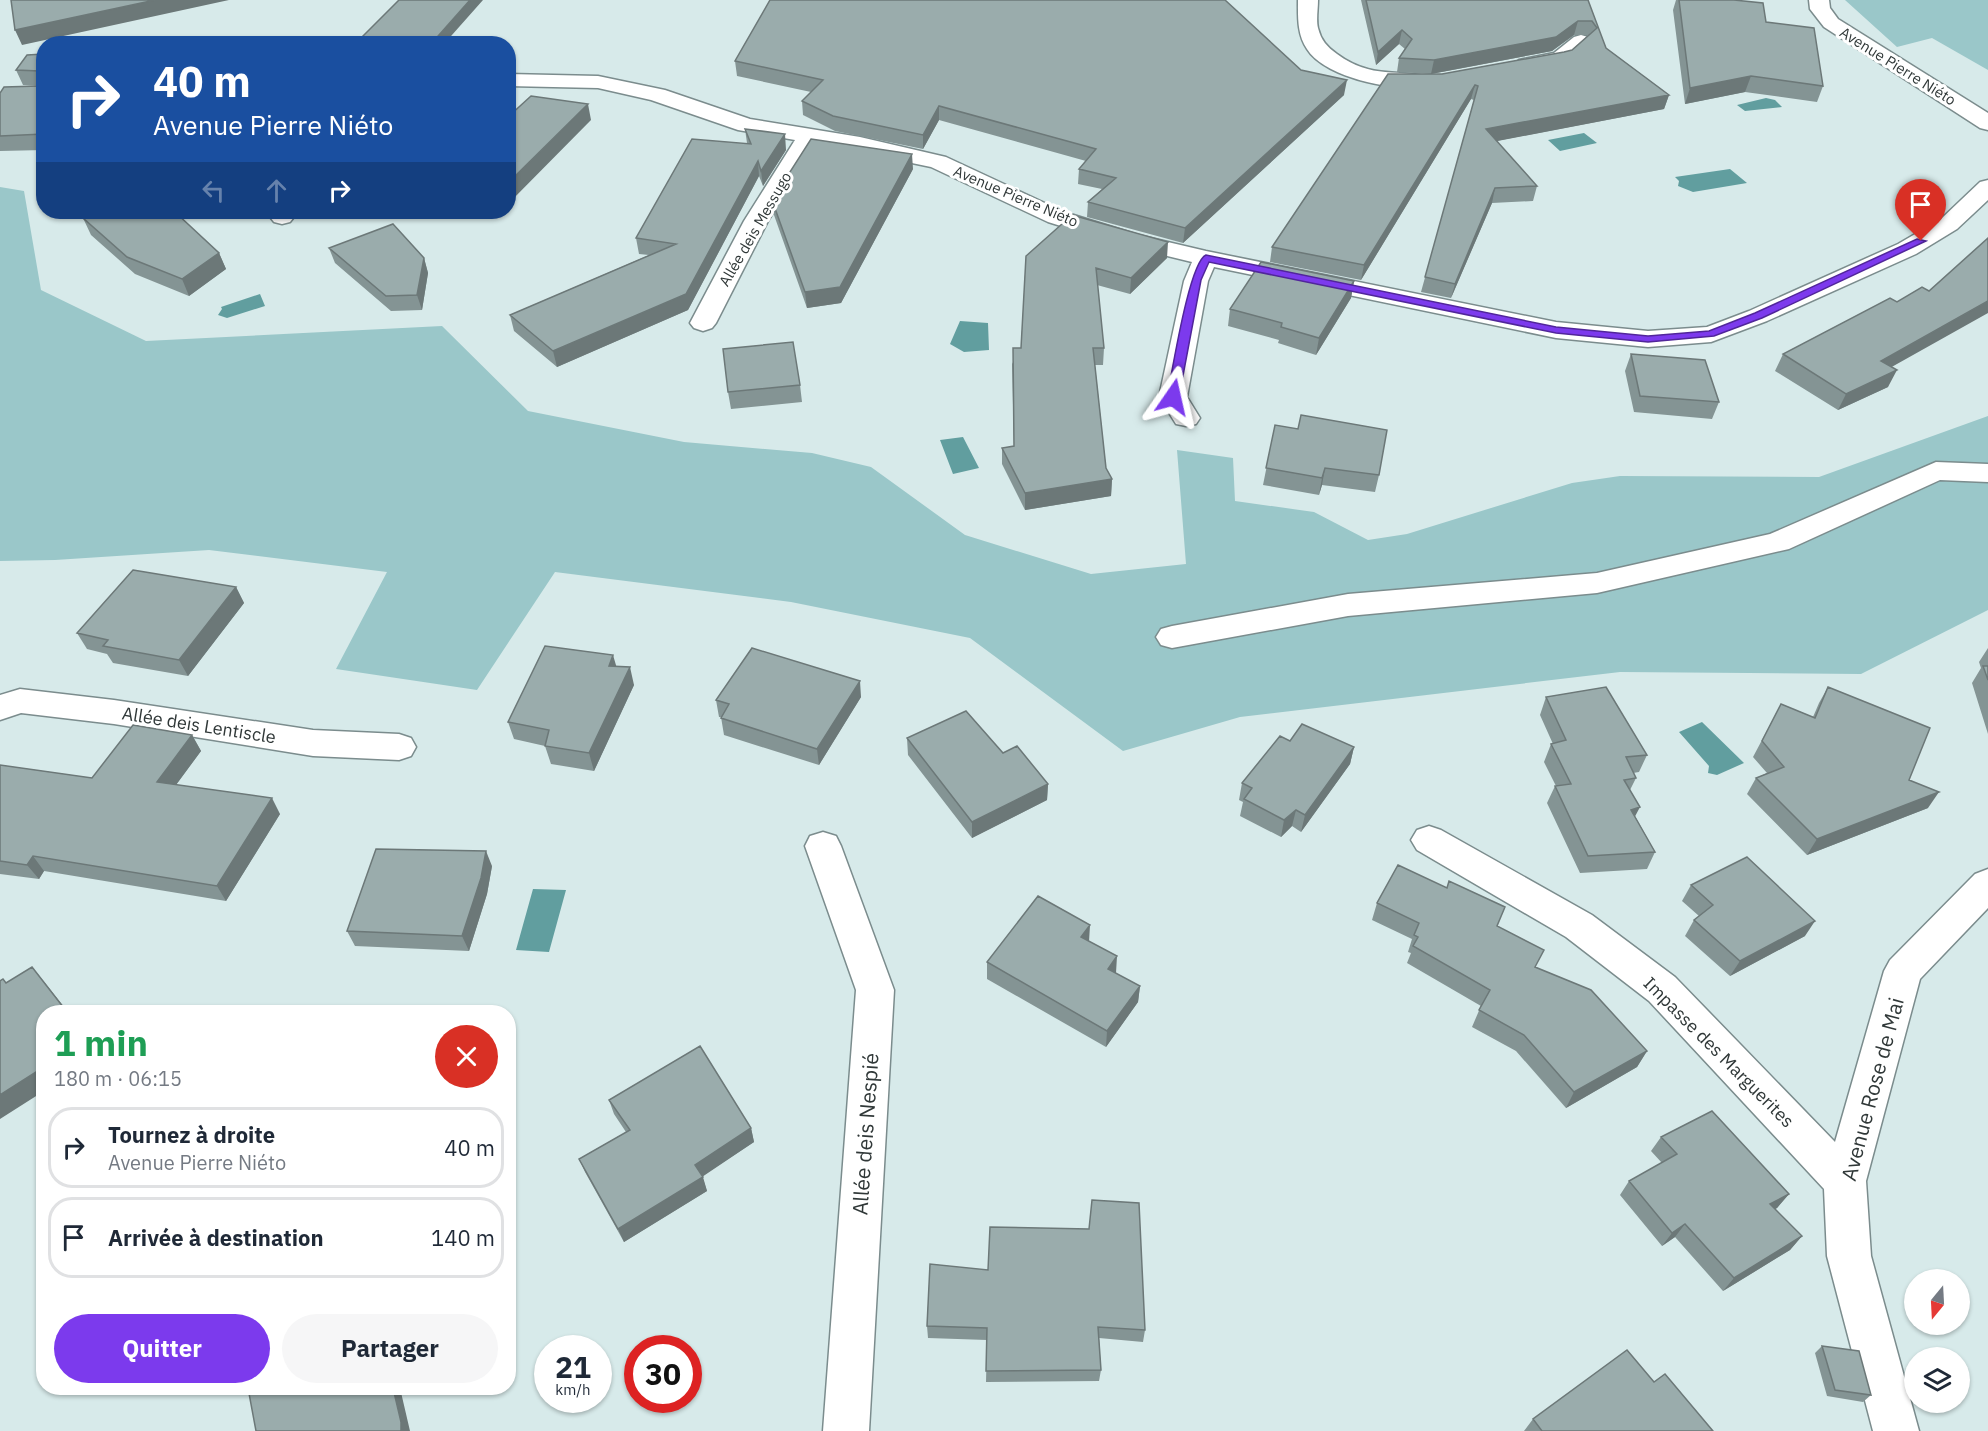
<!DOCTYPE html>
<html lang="fr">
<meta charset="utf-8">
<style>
:root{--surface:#fff;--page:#f6f6f7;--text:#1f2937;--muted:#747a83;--line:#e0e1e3;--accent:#7c3aed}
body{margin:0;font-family:"IBM Plex Sans",sans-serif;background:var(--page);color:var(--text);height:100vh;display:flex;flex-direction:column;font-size:22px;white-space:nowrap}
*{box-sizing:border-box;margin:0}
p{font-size:20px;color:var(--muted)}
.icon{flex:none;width:33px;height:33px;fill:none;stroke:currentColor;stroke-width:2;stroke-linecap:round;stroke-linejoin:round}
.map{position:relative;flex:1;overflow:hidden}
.drawer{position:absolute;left:36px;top:1005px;width:480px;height:390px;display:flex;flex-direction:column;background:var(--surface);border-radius:24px;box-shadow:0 2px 4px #0004}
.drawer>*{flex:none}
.banner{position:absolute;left:36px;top:36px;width:480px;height:183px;border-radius:24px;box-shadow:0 2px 4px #0004;background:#1a4fa0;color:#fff;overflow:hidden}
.needle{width:39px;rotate:198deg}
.tools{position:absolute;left:1904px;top:1269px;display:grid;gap:12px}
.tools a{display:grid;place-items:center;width:66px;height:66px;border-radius:50%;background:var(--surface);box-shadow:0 2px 4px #0004;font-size:30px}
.speed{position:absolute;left:534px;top:1335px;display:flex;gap:12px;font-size:30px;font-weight:700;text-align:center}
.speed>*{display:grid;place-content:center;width:78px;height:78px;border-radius:50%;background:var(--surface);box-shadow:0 2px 4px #0004;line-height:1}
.speed small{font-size:15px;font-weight:400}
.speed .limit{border:9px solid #d22;background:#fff;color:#111}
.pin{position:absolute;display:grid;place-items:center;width:51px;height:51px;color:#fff;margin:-62px -26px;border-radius:50% 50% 50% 0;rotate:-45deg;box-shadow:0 0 6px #0007}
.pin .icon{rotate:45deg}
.me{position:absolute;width:66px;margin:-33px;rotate:11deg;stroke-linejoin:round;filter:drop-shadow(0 0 4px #0008)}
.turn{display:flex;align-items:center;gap:21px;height:126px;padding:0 18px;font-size:27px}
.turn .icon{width:78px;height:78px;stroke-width:2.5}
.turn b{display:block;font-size:42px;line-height:51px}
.lanes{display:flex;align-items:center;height:57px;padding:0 18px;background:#0003;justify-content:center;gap:30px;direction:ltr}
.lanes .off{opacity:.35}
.round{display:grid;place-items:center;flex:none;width:63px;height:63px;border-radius:32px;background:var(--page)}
.overview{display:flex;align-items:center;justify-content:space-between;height:102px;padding:0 18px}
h1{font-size:36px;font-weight:800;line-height:45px;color:#1e9e55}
.primary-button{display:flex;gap:12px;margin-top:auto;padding:12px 18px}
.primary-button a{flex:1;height:69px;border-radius:36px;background:var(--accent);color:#fff;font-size:24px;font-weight:800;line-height:69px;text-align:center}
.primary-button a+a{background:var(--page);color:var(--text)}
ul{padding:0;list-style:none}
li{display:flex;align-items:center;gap:18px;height:81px;margin:0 12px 9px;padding:0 6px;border:3px solid var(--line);border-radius:24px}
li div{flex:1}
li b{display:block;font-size:22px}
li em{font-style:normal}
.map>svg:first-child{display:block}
.green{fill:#9ac7c9}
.water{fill:#619e9f}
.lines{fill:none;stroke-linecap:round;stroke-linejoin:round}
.minor-casing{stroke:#7b8c8d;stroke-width:3}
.minor{fill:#fff;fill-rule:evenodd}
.wall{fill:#849494}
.shaded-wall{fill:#6c7878}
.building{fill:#9aacac;stroke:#6c7878;stroke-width:1.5}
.route{fill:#7c3aed;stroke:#51269a;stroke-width:1.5}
.labels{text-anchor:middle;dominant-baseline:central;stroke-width:6;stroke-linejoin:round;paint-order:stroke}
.far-street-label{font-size:15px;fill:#303838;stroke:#fff}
.street-label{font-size:18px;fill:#303838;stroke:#fff}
.near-street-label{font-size:21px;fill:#303838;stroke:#fff}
</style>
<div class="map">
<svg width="1988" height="1431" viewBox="0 0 1988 1431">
<rect width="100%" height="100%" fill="#d7eaea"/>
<!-- green -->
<path class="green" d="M1845 0H1988V70L1932 38 1897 47Z
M0 187 24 191 41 290 146 341 442 326 528 411 684 442 812 453 871 467 965 535 1091 574 1186 564 1177 450 1233 458 1235 501 1314 512 1368 540 1407 534 1572 483 1620 476 1819 477 1988 416V610L1861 674 1620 672 1240 717 1123 751 970 638 791 602 555 572 477 690 336 669 387 572 209 550 55 560 0 561Z"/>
<!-- water -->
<path class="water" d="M1766 98 1775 100 1782 107 1745 111 1737 105Z
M1584 133 1597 143 1560 151 1548 140Z
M1730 169 1747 183 1693 192 1678 186 1679 181 1675 177Z
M260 294 265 306 227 318 218 315 222 309 221 307Z
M960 321 988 323 989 350 964 352 950 344Z
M963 437 979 468 953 474 940 440Z
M1702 722 1744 763 1717 775 1708 773 1709 766 1679 732Z
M533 889 566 890 549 952 516 950Z"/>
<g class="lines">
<!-- minor casing -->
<g class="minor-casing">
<path id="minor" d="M1298 0H1318C1318 9 1316 20 1318 28 1321 40 1327 47 1337 54 1372 80 1398 68 1435 78L1439 82 1435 86C1404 94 1325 79 1307 49 1297 34 1298 17 1298 0Z
M1809 0H1829L1830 8 1838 19 1988 113V130L1980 128 1824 27 1810 9Z
M1581 35 1588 37 1591 41C1577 61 1542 74 1519 68L1516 64 1519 60 1554 53 1574 37Z
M508 74 598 76 665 90 750 119 860 137 946 157 1064 212 1138 235 1206 251 1556 322 1648 331 1707 327 1749 311 1898 244 1941 219 1980 182 1988 180V200L1957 229 1916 254 1767 321 1711 342 1648 347 1556 338 1214 267 1208 281 1187 397 1200 418 1196 424 1186 426 1176 424 1159 397 1184 281 1192 262 1122 245 1048 222 931 167 816 143 768 221 716 323 712 328 703 331 694 328 690 323 744 221 795 140 738 130 651 100 598 88 508 86Z
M271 212H293L294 217 290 222 282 224 274 222 270 217Z
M1936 462 1988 464V482L1940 480 1789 549 1597 593 1348 616 1172 648 1161 645 1156 637 1161 629 1172 626 1348 594 1597 573 1770 534Z
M20 689 114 700 313 730 399 734 411 738 416 747 411 756 399 760 313 756 114 724 21 713 0 720V695Z
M1429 826 1441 830 1592 915 1675 977 1835 1142 1884 971 1890 960 1975 874 1988 869V908L1920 979 1866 1181 1871 1256 1919 1431H1873L1827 1256 1824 1189 1649 1001 1566 937 1417 850 1411 840 1417 830Z
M823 832 836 836 841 846 894 990 869 1431H823L856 990 805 846 810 836Z"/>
</g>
<!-- minor -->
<use href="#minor" class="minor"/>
</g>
<!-- wall -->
<path class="wall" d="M1361 0H1588L1606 48 1669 95 1664 109 1496 141 1537 186 1533 201 1492 203 1451 298 1421 292 1474 100 1471 99 1361 280 1270 262 1272 247 1442 74 1564 52 1572 50 1588 35H1574L1552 51 1431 74 1397 72 1399 58 1405 49 1399 44 1376 65Z
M1676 0H1734L1766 22 1823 86 1817 102 1745 92 1685 104 1673 10Z
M44 54V150L0 151V93L39 86 23 85 16 70Z
M735 61 1301 70 1344 95 1183 243 1087 217 1088 202 1102 189 1078 184 1079 169 1086 161 939 120 923 149 835 131 803 115 802 101 811 92 737 76Z
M745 129 786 150 763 186 759 176 688 310 557 367 514 331 510 315 649 255 639 254 636 238 747 143Z
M913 169 841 303 807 308 774 215 772 200Z
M83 218 219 253 226 269 189 296 135 274 91 235Z
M329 248 424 258 428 273 422 310 391 311 335 263Z
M1026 256 1167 258 1130 294 1097 285 1104 348 1103 365H1095L1106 468 1112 479 1111 496 1025 510 1002 464V448L1014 446 1012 364 1021 348Z
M1354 281 1351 298 1316 355 1278 343 1279 340 1228 326 1230 309Z
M1897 302 1891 367 1888 387 1838 410 1775 371 1783 354Z
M1631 354 1719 402 1712 419 1634 412 1625 371Z
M800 385 802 402 731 409 728 392Z
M1275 425 1379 475 1375 492 1322 485 1319 495 1263 485Z
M236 587 244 603 188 676 113 663 107 654 87 649 77 633Z
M1988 648V734L1972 683 1981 668 1979 662Z
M616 667 634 685 594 771 551 764 545 746 514 739 508 722Z
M1828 687 1909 780 1928 808 1807 855 1747 794 1756 778 1767 773 1753 757 1781 704 1813 717 1819 703Z
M861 697 819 765 724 735 721 717H719L716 700Z
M1546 697 1647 755 1639 772 1633 773 1636 778 1630 790 1635 816 1655 852 1647 869 1580 873 1547 803 1555 786H1556L1544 762 1551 744H1553L1540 715Z
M192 735 201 751 176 785 280 814 226 901 44 871 39 879 0 874V765L92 778Z
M907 738 1003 753 1048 784 1047 800 972 838 908 755Z
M1290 741 1354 747 1350 764 1301 832 1292 826 1281 837 1240 816 1243 802 1239 800 1242 783Z
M492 866 487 894 469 951 355 946 347 931Z
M1449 881 1497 926 1536 967 1647 1051 1637 1067 1566 1108 1516 1051 1472 1027 1481 1006 1407 963 1411 953 1408 952 1412 939 1372 920 1377 903 1447 888Z
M1691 885 1805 936 1730 976 1685 936 1694 920 1699 916 1682 901Z
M1089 941 1115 973 1140 986 1138 1002 1106 1047 987 979V962Z
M609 1100 751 1128 754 1142 702 1176 707 1191 624 1242 585 1172 579 1159 626 1132 614 1114Z
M1661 1137 1789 1194 1777 1208 1775 1209 1802 1236 1790 1250 1723 1291 1675 1237 1662 1246 1620 1195 1629 1181 1662 1163 1651 1151Z
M930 1264 1145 1330 1143 1342 1099 1338 1101 1370 1099 1381 986 1382 987 1340 928 1338 927 1326Z
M1822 1346 1871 1395 1863 1402 1827 1396 1815 1353Z
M1654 1382 1713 1431H1524L1533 1419Z"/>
<!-- shaded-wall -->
<path class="shaded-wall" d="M155 0H229L22 45 15 30Z
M470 0H483L444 44H431Z
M1578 21 1574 35 1552 51 1431 74 1434 60Z
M1402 30 1399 44 1376 65 1378 52Z
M1751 76 1745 92 1685 104 1690 88Z
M1347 80 1344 95 1183 243 1185 228Z
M1475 85 1471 99 1361 280 1364 265Z
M1669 95 1664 109 1482 144 1486 129Z
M588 104 591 120 508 204V183Z
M939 106V120L923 149V135Z
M785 134 786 150 763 186 761 171Z
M912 154 913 169 841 303 807 308 805 292Z
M758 161 759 176 688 310 557 367 553 351 686 294Z
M1495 188 1492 203 1451 298 1455 284Z
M1168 242 1167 258 1130 294 1131 278Z
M219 253 226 269 189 296 182 279Z
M424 258 428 273 422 310 417 295Z
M1354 281 1351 298 1316 355 1319 338Z
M1988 301V313L1872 378 1881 361Z
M1897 370 1888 387 1838 410 1846 394Z
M1325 468 1322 485 1319 495 1322 478Z
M1112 479 1111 496 1025 510V493Z
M236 587 244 603 188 676 179 660Z
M613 655 618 672 609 666Z
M630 667 634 685 594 771 589 753Z
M860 681 861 697 819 765 817 749Z
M192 735 201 751 167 797 157 782Z
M1354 747 1350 764 1301 832 1305 815Z
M1048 784 1047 800 972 838V822Z
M1939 792 1928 808 1807 855 1817 839Z
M272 798 280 814 226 901 217 886Z
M1640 807 1631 824V810Z
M1296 810 1292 826 1281 837 1284 820Z
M486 851 492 866 487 894 469 951 462 936Z
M33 856 44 871 39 879 27 865Z
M1815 921 1805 936 1730 976 1740 961Z
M1090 925 1089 942 1081 937Z
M1117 956 1116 973 1106 985 1108 969Z
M32 967 45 983 68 1012H67Z
M1140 986 1138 1002 1106 1047 1107 1031Z
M1647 1051 1637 1067 1566 1108 1574 1092Z
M44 1067V1091L0 1119V1095Z
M751 1128 754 1142 699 1179 695 1165Z
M703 1177 707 1191 624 1242 618 1229Z
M1789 1194 1777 1208 1759 1218 1770 1204Z
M1685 1224 1675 1237 1662 1246 1672 1233Z
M1802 1236 1790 1250 1723 1291 1734 1278Z
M393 1388H400L410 1431H401Z"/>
<!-- building -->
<path class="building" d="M11 0H155L15 30Z
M399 0H470L431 44H355Z
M770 0H1225L1301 70 1347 80 1185 228 1088 202 1116 178 1079 169 1096 149 939 106 923 135 833 116 802 101 823 80 735 61Z
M1366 0H1588L1606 48 1669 95 1486 129 1537 186 1495 188 1455 284 1425 277 1478 86 1475 85 1364 265 1272 247 1388 74H1442L1564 52 1572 50 1597 28 1592 21H1578L1556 37 1434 60 1399 58 1412 39 1402 30 1378 52Z
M1679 0H1734L1763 3 1766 22 1814 28 1823 86 1751 76 1690 88Z
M44 54V134L0 136V93L4 87 39 86V71L16 70 27 55Z
M531 96 588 104 508 183V117Z
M745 129 785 134 761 171 758 161 686 294 553 351 510 315 676 244 636 238 692 139 751 144Z
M811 139 912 154 840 287 805 292 772 200Z
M100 212H175L219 253 182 279 127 257 83 218Z
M1072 215 1168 242 1131 278 1096 268 1104 348H1093L1106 468 1112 479 1025 493 1002 448 1014 446 1013 348H1021L1026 256Z
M393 224 424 258 417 295 386 296 329 248Z
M1988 238V301L1881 361 1897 370 1846 394 1783 354 1890 298 1897 302 1922 287 1929 291Z
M1261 262 1354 281 1319 338 1281 327 1282 323 1230 309Z
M793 342 800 385 728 392 723 349Z
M1631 354 1705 360 1719 402 1640 396Z
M1301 415 1387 430 1379 475 1325 468 1322 478 1266 468 1275 425 1298 429Z
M133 570 236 587 179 660 103 646 108 640 77 633Z
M545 646 613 655 609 666 630 667 589 753 545 746 549 730 508 722Z
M752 648 860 681 817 749 721 718 729 704 716 700Z
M1983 666H1988V680Z
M1606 687 1647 755 1626 757 1636 778 1624 780 1640 807 1631 810 1655 852 1588 856 1555 786 1571 784 1551 744 1566 740 1546 697Z
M1828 687 1930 728 1909 780 1939 792 1817 839 1756 778 1784 767 1762 741 1781 704 1815 718Z
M966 711 1003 753 1017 746 1048 784 972 822 907 738Z
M1302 724 1354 747 1305 815 1296 810 1284 820 1244 799 1252 788 1242 783 1280 736 1290 741Z
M133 725 192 735 157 782 272 798 217 886 33 856 27 865 0 861V765L92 778Z
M376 849 486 851 481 878 462 936 347 931Z
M1747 857 1815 921 1740 961 1694 920 1713 905 1691 885Z
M1398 865 1447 888 1449 881 1505 907 1497 926 1544 950 1535 967 1591 990 1647 1051 1574 1092 1524 1035 1479 1010 1490 990 1413 946 1418 937 1414 935 1419 923 1377 903Z
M1038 896 1090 925 1081 937 1117 956 1108 969 1140 986 1107 1031 987 962Z
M32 967 67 1012H44V1067L0 1095V981L3 979 6 983Z
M700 1046 751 1128 695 1165 703 1177 618 1229 579 1159 630 1130 609 1100Z
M1712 1111 1789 1194 1770 1204 1802 1236 1734 1278 1685 1224 1672 1233 1629 1181 1677 1154 1661 1137Z
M1092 1200 1139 1203 1145 1330 1098 1327 1101 1370 986 1371 987 1328 927 1326 930 1264 988 1270 990 1227 1089 1229Z
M1822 1346 1859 1351 1871 1395 1835 1390Z
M1627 1350 1654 1382 1665 1374 1713 1431H1542L1533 1419Z
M248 1388H393L401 1422V1431H256Z"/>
<!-- route -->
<path class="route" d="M1917 239 1926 241 1762 318 1714 336 1648 342 1556 333 1209 262 1201 280 1179 397 1173 400 1167 397C1172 374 1189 262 1206 255L1556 327 1648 336 1709 331 1755 313Z"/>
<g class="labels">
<!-- far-street labels -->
<g class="far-street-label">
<text transform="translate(1898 66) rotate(32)">Avenue Pierre Niéto</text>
<text transform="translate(1016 196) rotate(23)">Avenue Pierre Niéto</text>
<text transform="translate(755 229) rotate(-60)">Allée deis Messugo</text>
</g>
<!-- street labels -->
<g class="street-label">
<text transform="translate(199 725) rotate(9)">Allée deis Lentiscle</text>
<text transform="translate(1719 1052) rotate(45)">Impasse des Marguerites</text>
</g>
<!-- near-street labels -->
<g class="near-street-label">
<text transform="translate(1872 1089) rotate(-75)">Avenue Rose de Mai</text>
<text transform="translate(865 1134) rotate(-86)">Allée deis Nespié</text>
</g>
</g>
</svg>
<div class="tools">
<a><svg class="needle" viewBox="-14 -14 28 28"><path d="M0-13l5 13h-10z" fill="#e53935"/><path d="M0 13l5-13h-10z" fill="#747a83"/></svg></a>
<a><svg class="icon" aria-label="layers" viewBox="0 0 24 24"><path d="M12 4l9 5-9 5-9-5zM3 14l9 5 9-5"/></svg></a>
</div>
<div class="speed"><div>21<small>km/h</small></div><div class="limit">30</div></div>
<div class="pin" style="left:1921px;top:241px;background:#d93025"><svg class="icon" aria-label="arrive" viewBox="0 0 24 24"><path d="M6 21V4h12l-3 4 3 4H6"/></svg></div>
<svg class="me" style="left:1173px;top:397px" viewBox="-20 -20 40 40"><path d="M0-17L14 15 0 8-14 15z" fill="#7c3aed" stroke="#fff" stroke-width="4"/></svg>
<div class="banner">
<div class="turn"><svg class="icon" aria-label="right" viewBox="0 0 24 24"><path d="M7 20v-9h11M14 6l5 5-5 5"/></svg><div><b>40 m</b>Avenue Pierre Niéto</div></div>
<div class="lanes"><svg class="icon off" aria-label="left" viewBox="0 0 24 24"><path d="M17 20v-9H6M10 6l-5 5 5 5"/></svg><svg class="icon off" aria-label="ahead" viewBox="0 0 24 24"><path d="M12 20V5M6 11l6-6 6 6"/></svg><svg class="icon" aria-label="right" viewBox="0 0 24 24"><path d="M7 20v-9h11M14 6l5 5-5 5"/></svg></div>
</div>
<section class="drawer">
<div class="overview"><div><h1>1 min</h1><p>180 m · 06:15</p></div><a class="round" style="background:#d93025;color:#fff"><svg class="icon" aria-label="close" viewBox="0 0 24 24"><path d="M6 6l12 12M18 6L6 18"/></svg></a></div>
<ul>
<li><svg class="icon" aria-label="right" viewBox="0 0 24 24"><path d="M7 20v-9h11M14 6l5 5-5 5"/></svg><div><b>Tournez à droite</b><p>Avenue Pierre Niéto</p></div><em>40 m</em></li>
<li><svg class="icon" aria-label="arrive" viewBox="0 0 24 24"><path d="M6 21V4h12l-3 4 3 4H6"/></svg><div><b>Arrivée à destination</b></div><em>140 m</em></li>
</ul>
<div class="primary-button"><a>Quitter</a><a>Partager</a></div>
</section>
</div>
